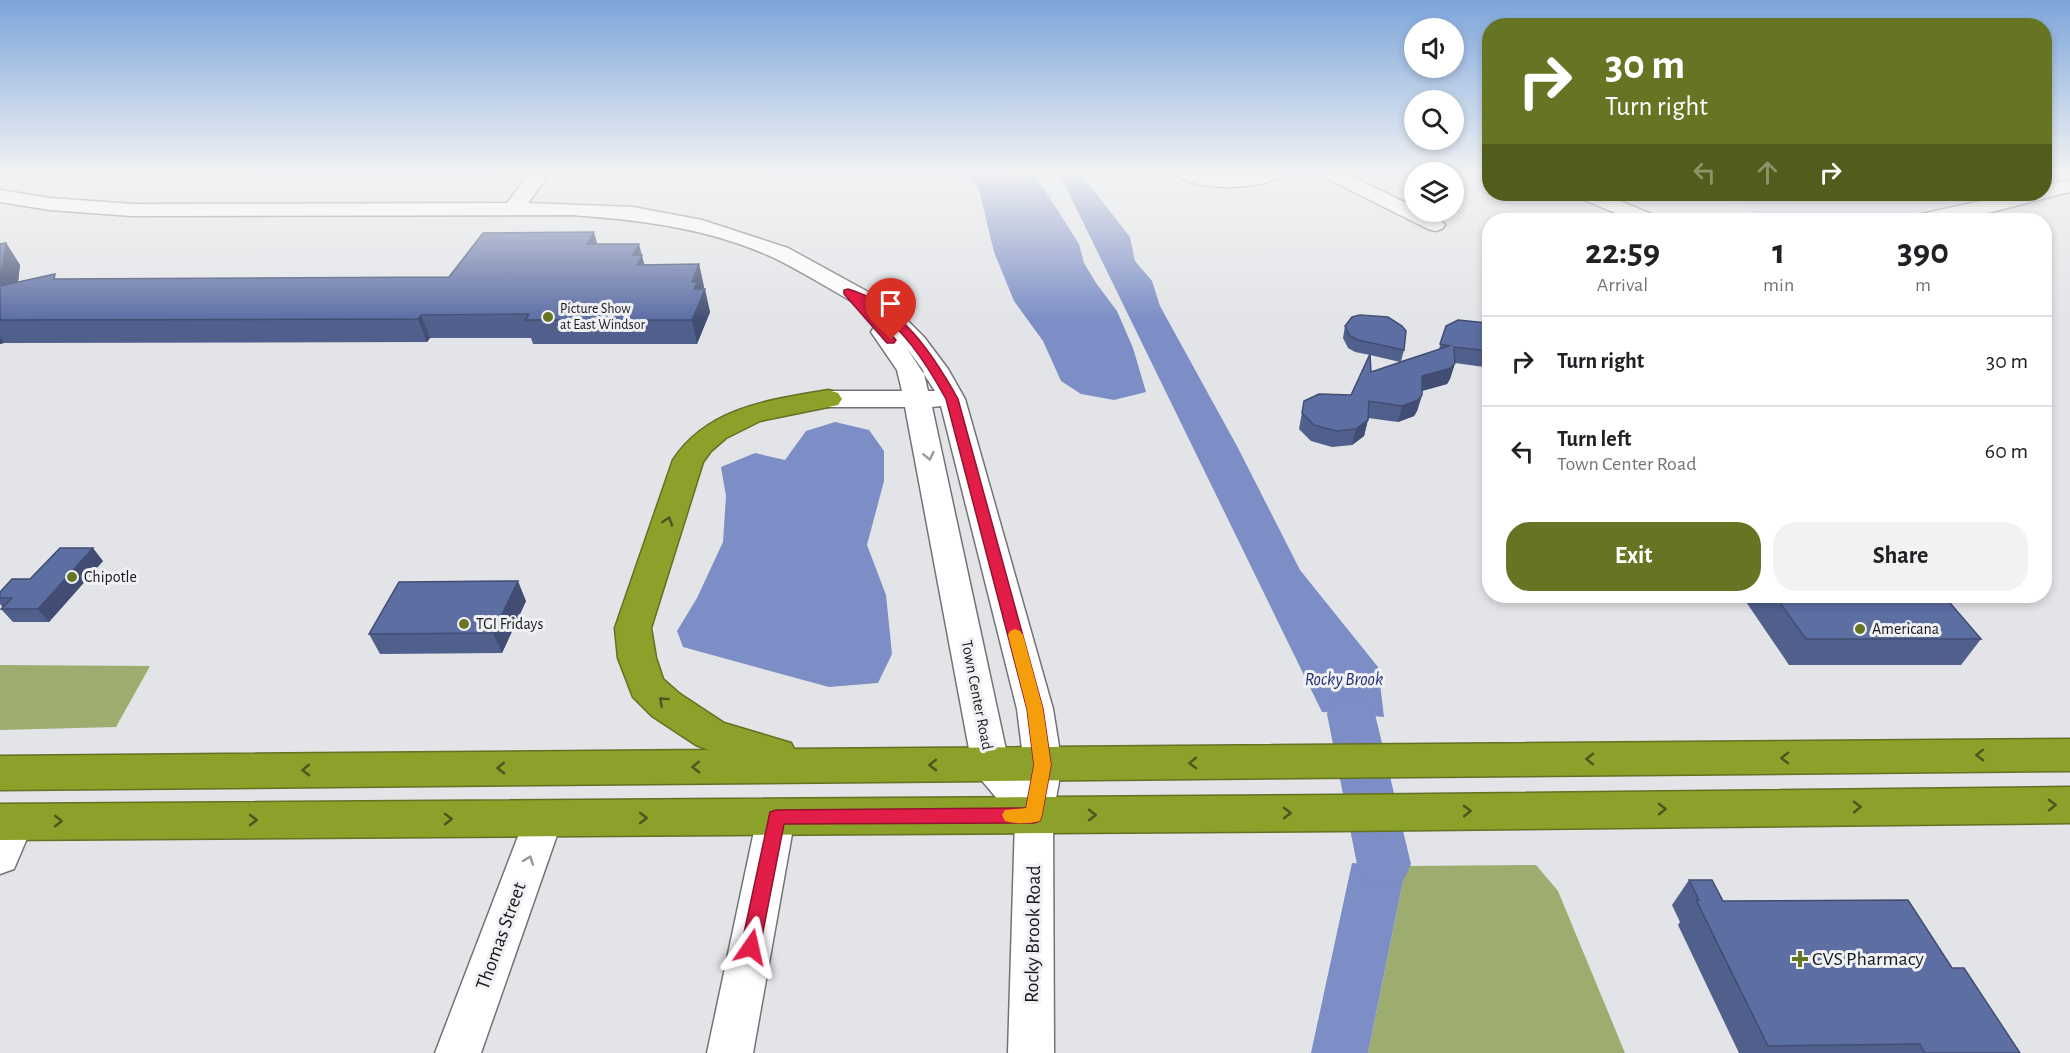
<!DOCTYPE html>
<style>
:root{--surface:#fff;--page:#f2f2f2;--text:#202124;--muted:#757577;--line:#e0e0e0;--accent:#657523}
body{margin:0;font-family:"Alegreya Sans",sans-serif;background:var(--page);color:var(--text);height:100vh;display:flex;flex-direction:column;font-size:22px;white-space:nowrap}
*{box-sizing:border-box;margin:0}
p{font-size:20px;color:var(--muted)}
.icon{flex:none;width:33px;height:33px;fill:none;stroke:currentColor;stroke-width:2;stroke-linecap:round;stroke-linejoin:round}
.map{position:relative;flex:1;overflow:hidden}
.sheet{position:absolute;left:1482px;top:213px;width:570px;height:390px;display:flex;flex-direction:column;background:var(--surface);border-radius:24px;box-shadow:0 3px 9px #0003}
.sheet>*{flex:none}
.guide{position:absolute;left:1482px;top:18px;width:570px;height:183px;border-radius:24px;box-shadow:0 3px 9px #0003;background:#657523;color:#fff;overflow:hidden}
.buttons{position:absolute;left:1404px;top:18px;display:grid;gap:12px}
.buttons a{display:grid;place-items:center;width:60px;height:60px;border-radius:50%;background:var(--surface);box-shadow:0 3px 9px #0003;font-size:30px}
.pin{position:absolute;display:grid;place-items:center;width:51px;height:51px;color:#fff;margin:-62px -26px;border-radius:50% 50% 50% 0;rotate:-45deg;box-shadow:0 0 6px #0007}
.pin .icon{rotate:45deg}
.me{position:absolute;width:66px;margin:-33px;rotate:11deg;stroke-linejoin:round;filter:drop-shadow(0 0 4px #0008)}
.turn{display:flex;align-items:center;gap:21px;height:126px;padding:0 24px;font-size:27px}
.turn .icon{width:78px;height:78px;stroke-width:2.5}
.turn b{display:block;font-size:42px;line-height:51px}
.lanes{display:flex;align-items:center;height:57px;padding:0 24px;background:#0003;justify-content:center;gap:30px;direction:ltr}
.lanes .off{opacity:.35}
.eta{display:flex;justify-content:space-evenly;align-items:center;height:102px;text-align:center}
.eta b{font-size:36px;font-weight:700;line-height:42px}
.cta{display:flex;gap:12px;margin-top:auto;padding:12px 24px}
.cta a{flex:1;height:69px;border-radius:24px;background:var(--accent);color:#fff;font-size:24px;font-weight:700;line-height:69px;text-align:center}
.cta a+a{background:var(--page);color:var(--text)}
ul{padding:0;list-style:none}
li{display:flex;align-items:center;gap:18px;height:90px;padding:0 24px;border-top:2px solid var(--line)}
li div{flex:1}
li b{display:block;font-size:22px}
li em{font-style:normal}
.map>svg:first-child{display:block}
.built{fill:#d5d8e2}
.forest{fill:#9dac6f}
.water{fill:#7c8ec5}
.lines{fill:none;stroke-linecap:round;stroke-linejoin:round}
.river{fill:#7c8ec5;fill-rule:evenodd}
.minor-casing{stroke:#727376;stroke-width:3}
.highway-casing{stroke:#637124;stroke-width:3}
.minor{fill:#fff;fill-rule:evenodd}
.highway{fill:#8ba129;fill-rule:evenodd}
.wall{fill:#505f8c;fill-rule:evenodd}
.shaded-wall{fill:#414d72}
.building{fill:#5d6ea3;stroke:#414d72;stroke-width:1.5}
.oneway{stroke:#979898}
.oneway2{stroke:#4c5621}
.route{fill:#e11d48;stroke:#92132f;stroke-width:1.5}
.slow{fill:#f59e0b}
.poi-dot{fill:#657523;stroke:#f0f1f4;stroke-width:2}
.labels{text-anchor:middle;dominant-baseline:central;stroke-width:6;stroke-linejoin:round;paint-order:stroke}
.far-poi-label{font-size:14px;fill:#18191a;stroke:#f0f1f4;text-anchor:start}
.poi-label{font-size:16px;fill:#18191a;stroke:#f0f1f4;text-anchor:start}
.street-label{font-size:16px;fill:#18191a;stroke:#f0f1f4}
.water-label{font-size:18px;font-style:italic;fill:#223173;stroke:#f0f1f4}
.near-street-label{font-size:20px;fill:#18191a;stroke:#f0f1f4}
.near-poi-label{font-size:20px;fill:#18191a;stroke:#f0f1f4;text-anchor:start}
</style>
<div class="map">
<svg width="2070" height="1053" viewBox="0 0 2070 1053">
<rect width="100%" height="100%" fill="#e3e4e7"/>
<!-- built -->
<path class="built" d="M1707 194H1999L1879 220H1773Z"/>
<!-- forest -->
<path class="forest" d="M0 665 150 666 116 727 0 730Z
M1536 865 1558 891 1625 1053H1368L1406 866Z"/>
<!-- water -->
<path class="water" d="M967 173H1034L1079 244 1084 263 1096 283 1117 311 1133 348 1146 392 1114 400 1081 394 1061 381 1043 341 1014 301 994 252 979 189Z
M1059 173H1080L1130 237 1135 261 1152 281 1160 306 1238 448 1300 570 1378 667 1384 717 1322 712Z
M835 422 869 430 884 451V481L867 545 886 595 892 654 878 683 829 687 683 647 677 631 697 598 723 542 726 496 721 467 755 453 785 460 806 431Z
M1352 863 1406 866 1368 1053H1311Z"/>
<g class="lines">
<!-- river -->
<path class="river" d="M1351 695 1368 701 1375 714 1411 864 1403 881 1384 888 1365 881 1357 864 1327 714 1334 701Z"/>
<!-- minor casing -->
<g class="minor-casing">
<path id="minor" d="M530 173H550L528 203 633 207 702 220 788 248 892 305 924 337 948 369 965 399 1053 709 1062 765 1053 815 1054 1053H1008L1015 820 978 776 972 765 905 407H828L819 405 815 399 819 393 828 391H902L897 370 871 332 874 327 886 325 876 315C841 296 807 274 772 257 708 228 641 220 572 215L132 216 50 210 0 202V190L50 198 132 204 507 203ZM906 347 935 391H928L923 370ZM941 406 1017 709 1024 765 1022 775 1008 759 932 407Z
M1175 173 1229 176 1252 173H1283C1270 191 1189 192 1175 173Z
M1321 173H1346L1414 207V212C1425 212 1439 216 1445 225L1442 229 1435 231 1428 229 1324 177Z
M2070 180V192C2020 203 1959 226 1909 220L1912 216 2013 194H2044V186Z
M1577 194H1603L1656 216 1659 220H1632L1580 198Z
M776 801 790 805 795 817 753 1053H707L757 817 762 805Z
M544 802 558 806 563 818 481 1053H435L525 818 530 806Z
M15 805 29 810 34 822 14 869 0 874V813Z"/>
</g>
<!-- highway casing -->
<g class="highway-casing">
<path id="highway" d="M828 390 838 393 842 399 838 405 760 421 726 438 711 451 703 462 651 628 656 658 663 679 680 694 724 723 791 743 794 749 2070 739V771L0 790V756L709 750 696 745 652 716 633 697 618 658 615 628 673 460C708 407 770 400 828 390Z
M2070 787V823L1337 831 0 840V804L1337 795Z"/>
</g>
<!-- minor -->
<use href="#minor" class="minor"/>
<!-- highway -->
<use href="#highway" class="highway"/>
</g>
<!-- wall -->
<path class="wall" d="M6 243 20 265 18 282 57 279 449 277 597 244 644 265 699 264 704 287 703 289 710 312 697 344H533L531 338H430L427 342 4 343 0 344V244Z
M1490 324V365L1484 367 1455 363 1450 379 1447 384 1422 391V395L1417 411 1414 416 1398 422 1368 418 1364 436 1352 445 1332 447 1311 441 1299 429 1304 401 1351 395 1370 355 1355 352 1348 348 1343 338 1345 326 1404 350 1401 361 1439 349 1446 326ZM1370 355 1400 362 1371 372Z
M103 561 49 622H13L1 609 3 608 0 604V592L30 579Z
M1742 596H1944L1981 639 1961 665H1789Z
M526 601 502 653 380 654 369 634Z
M1689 880 1723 901 1952 968 2020 1053H1739L1678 925 1680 922 1672 905Z"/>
<!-- shaded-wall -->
<path class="shaded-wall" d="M594 232 600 254 587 244Z
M6 243 20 265 15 309 0 286Z
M639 244 648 278 643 287 633 255Z
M699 264 704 287 700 296 705 289 710 312 697 344 692 320V282Z
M421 315 430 338 427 342 418 319Z
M0 337 4 343 0 344Z
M1489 351H1490V365L1484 367Z
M1455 363 1450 379 1447 384 1418 392 1422 376Z
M1422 395 1417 411 1414 416 1398 422 1402 406Z
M1368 420 1364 436 1352 445 1356 429Z
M93 548 103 561 49 622 38 609Z
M518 581 526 601 502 653 493 633Z"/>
<!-- building -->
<path class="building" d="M594 232 587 244H639L633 255H642L637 265 699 264 692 282H697L694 289H705L692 320H525L529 314 421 315 418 319 0 320V286L55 274 54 279 449 277 483 233Z
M6 243 0 283V244Z
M1360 315 1388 317 1402 326 1406 331 1404 350 1358 340 1350 336 1345 326 1352 317Z
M1458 320 1487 323 1490 324V351L1454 347 1455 363 1451 368 1422 376V395L1418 400 1402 406 1369 401 1368 420 1356 429 1336 431 1314 425 1302 413 1304 401 1319 394 1351 395 1370 354 1371 372 1449 346 1440 344 1446 326Z
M60 548H93L38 609H1L12 598H0V592L12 579H30Z
M518 581 493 633 369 634 399 582Z
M1775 596H1944L1981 639H1806Z
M1689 880H1712L1723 901 1908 900 1952 968H1964L2020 1053H1925L1920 1044 1768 1046 1696 900H1699Z"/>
<!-- one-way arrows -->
<defs><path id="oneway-chevron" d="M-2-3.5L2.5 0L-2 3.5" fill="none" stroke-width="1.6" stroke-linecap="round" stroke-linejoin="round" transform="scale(1.5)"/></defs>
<g class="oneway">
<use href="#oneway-chevron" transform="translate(929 456) rotate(78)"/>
<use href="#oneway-chevron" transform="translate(529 860) rotate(-70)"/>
</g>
<g class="oneway2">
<use href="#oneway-chevron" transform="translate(668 521) rotate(-72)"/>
<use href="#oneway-chevron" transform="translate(663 701) rotate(-138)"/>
<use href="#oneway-chevron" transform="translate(1980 755) rotate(179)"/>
<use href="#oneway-chevron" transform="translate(1785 758) rotate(180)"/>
<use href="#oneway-chevron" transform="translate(1590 759) rotate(-179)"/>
<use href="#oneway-chevron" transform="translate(1193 763) rotate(179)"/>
<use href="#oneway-chevron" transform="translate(933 765) rotate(180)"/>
<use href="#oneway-chevron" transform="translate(696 767) rotate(179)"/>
<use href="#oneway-chevron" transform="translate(501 768) rotate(179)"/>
<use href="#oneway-chevron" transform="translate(306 770) rotate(179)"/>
<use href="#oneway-chevron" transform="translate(2052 805) rotate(-1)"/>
<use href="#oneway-chevron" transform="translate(1857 807) rotate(-1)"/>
<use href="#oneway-chevron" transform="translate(1662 809) rotate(-1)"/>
<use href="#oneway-chevron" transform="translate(1467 811) rotate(-1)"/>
<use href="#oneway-chevron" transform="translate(1287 813)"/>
<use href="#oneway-chevron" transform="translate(1092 815)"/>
<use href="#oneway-chevron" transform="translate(643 818)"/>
<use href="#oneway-chevron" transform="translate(448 819)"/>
<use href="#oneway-chevron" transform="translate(253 820)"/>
<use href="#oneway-chevron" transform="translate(58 821)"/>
</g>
<!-- sky -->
<linearGradient id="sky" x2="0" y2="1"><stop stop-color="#7da5da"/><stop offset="0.54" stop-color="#f2f3f4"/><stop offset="1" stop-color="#f2f3f4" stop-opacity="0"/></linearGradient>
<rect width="2070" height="320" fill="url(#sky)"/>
<!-- route -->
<path class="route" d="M848 289C900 304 933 354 958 399L1043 709 1051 765 1042 815 1040 821 1034 823 784 824 760 947 758 954 751 956 744 954 741 947 770 812 776 810 1026 808 1034 765 1027 709 946 399C926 363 901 323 865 304L896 340 894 343H887L844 294V290Z"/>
<!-- slow -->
<path class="slow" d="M1015 629 1020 631 1023 635 1043 709 1051 765 1042 815 1040 821C1029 824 1015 824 1005 821L1002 815 1005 810 1026 808 1034 765 1027 709 1008 635 1010 631Z"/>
<!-- markers -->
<g class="poi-dot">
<circle cx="548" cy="317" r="6"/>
<circle cx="72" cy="577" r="6"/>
<circle cx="464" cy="624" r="6"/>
<circle cx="1860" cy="629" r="6"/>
<path d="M1797 950h6v6h6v6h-6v6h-6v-6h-6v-6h6z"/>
</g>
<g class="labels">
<!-- far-poi labels -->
<g class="far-poi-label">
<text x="560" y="309">Picture Show<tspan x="560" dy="16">at East Windsor</tspan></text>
</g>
<!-- poi labels -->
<g class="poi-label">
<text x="84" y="577">Chipotle</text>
<text x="476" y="624">TGI Fridays</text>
<text x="1872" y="629">Americana</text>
</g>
<!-- street labels -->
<g class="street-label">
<text transform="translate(977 695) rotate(79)">Town Center Road</text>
</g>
<!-- water labels -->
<g class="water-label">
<text x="1344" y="680">Rocky Brook</text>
</g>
<!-- near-street labels -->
<g class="near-street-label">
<text transform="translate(1033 934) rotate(-89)">Rocky Brook Road</text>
<text transform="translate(501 936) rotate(-70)">Thomas Street</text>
</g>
<!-- near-poi labels -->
<g class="near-poi-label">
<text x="1812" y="959">CVS Pharmacy</text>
</g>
</g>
</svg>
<div class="buttons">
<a><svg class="icon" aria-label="sound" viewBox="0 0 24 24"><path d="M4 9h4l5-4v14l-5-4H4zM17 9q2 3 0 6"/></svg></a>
<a><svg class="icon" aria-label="search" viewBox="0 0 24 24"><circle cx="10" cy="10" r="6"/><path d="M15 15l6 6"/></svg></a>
<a><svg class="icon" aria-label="layers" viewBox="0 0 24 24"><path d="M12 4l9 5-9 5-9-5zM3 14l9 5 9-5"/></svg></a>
</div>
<div class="pin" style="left:891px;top:340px;background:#d93025"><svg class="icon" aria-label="arrive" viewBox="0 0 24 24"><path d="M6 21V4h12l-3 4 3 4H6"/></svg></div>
<svg class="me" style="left:751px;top:947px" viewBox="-20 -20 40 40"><path d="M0-17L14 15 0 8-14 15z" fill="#e11d48" stroke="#fff" stroke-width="4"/></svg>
<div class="guide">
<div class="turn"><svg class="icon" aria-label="right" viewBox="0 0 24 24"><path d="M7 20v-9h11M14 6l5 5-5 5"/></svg><div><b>30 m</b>Turn right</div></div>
<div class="lanes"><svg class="icon off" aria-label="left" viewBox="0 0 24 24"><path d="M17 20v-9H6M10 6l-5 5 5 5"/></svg><svg class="icon off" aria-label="ahead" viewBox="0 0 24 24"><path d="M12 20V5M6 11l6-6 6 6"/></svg><svg class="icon" aria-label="right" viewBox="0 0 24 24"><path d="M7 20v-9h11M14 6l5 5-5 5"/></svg></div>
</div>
<section class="sheet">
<div class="eta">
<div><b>22:59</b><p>Arrival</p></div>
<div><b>1</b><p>min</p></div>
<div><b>390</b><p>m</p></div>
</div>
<ul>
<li><svg class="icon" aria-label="right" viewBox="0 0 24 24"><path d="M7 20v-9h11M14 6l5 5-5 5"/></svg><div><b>Turn right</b></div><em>30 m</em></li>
<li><svg class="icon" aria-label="left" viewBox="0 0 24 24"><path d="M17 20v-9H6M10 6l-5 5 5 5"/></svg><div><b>Turn left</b><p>Town Center Road</p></div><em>60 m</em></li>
</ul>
<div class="cta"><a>Exit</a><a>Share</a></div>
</section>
</div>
